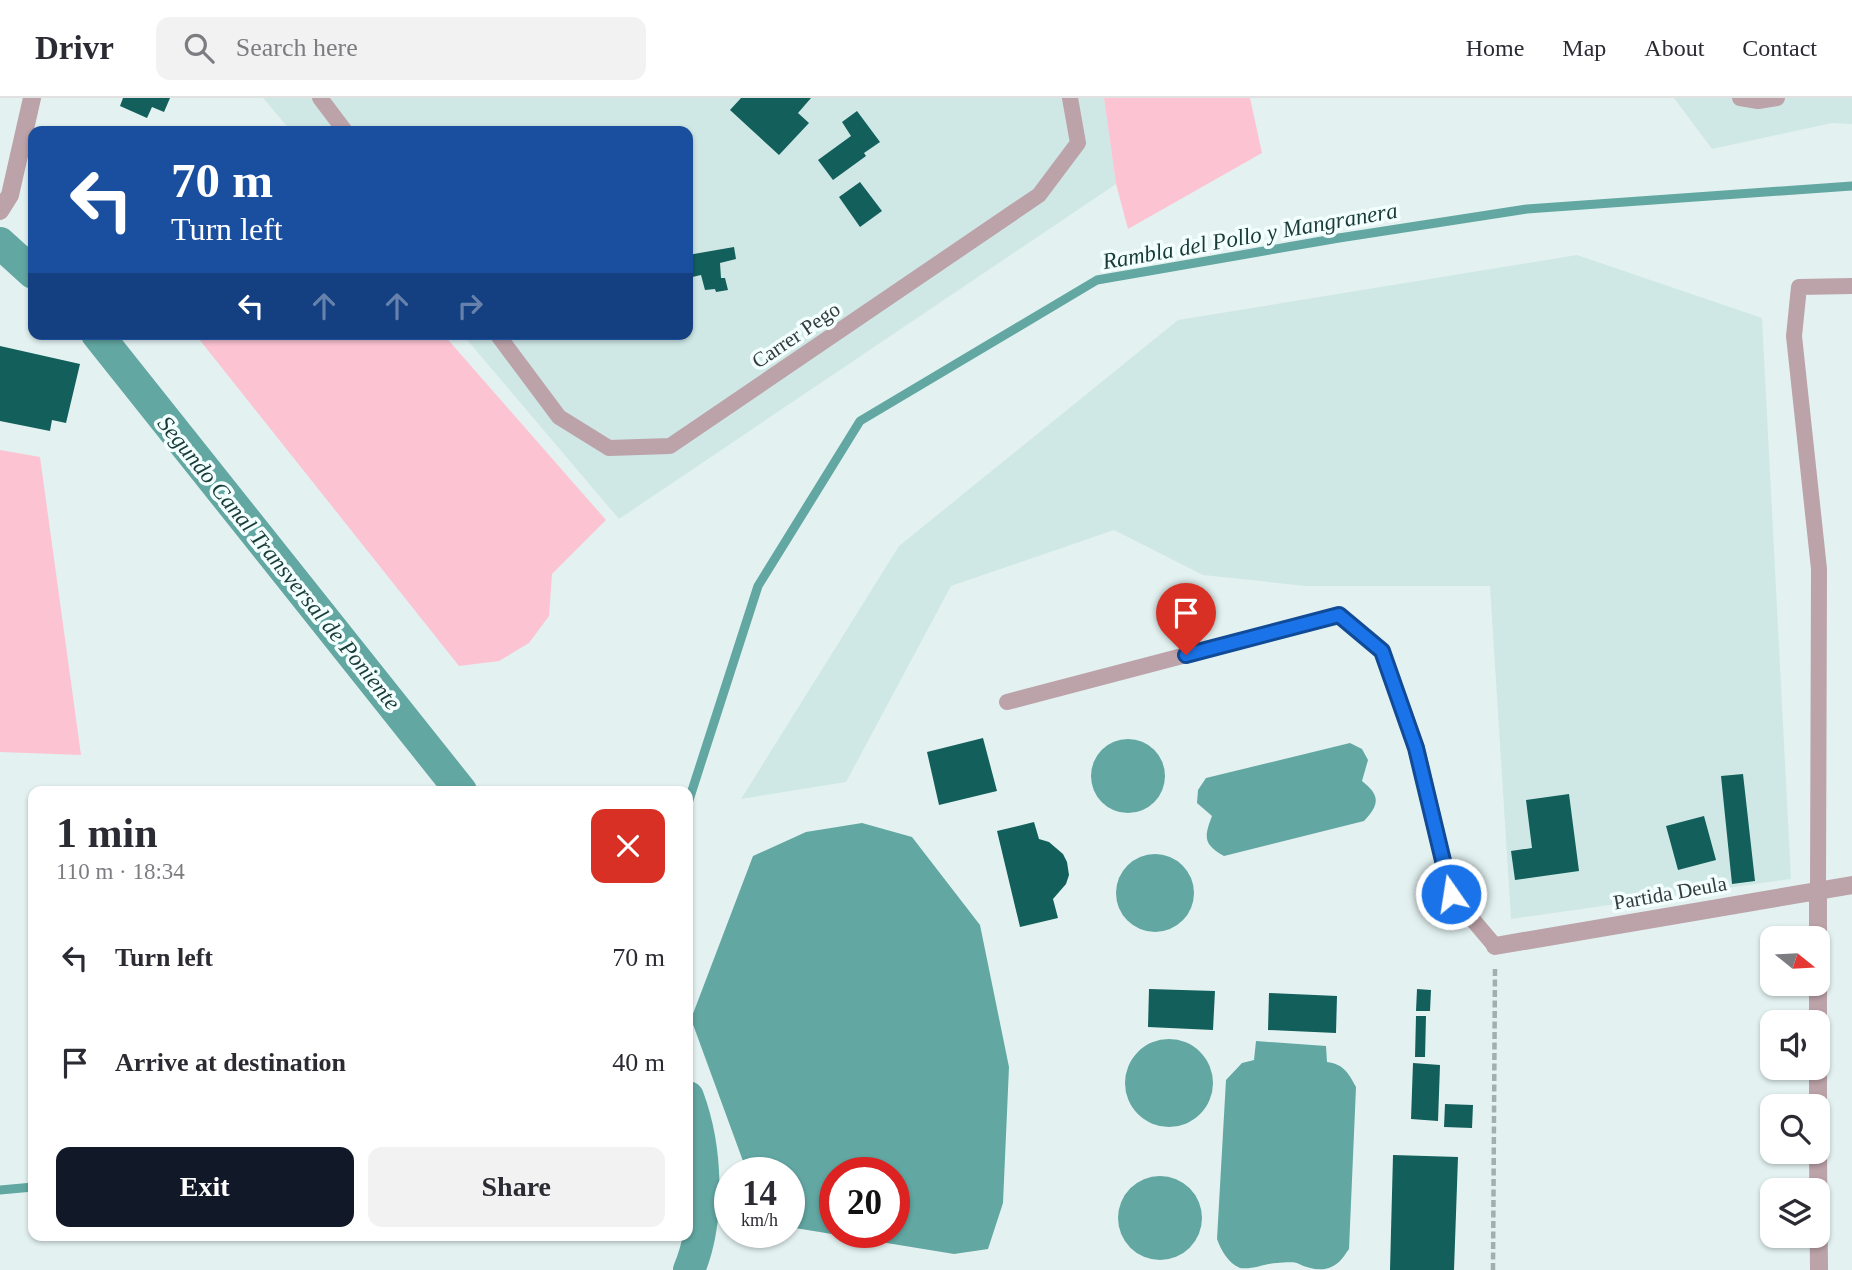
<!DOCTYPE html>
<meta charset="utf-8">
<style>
:root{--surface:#fff;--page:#f2f2f3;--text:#2b2b33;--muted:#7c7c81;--line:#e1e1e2;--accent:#111827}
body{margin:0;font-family:"Times New Roman",serif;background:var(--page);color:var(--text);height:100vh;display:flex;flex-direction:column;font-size:26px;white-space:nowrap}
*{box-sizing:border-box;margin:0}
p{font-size:23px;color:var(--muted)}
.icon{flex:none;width:38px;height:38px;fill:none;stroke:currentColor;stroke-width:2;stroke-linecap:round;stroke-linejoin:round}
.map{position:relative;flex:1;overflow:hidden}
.drawer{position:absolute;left:28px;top:688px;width:665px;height:455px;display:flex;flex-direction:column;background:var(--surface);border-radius:14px;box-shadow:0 2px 5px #0004}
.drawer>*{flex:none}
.top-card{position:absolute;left:28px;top:28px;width:665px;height:214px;border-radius:14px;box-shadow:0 2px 5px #0004;background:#1a4fa0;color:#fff;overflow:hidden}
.needle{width:46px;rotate:108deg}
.tools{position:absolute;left:1760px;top:828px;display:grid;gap:14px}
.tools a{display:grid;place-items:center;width:70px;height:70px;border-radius:14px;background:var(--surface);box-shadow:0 2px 5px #0004;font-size:35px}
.speed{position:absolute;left:714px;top:1059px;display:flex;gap:14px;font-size:35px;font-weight:700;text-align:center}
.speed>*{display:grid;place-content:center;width:91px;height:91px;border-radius:50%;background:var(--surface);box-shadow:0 2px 5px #0004;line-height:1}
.speed small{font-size:18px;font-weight:400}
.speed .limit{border:10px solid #d22;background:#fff;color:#111}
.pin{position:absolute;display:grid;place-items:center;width:60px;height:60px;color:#fff;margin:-72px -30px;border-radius:50% 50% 50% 0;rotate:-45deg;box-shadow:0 0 7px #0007}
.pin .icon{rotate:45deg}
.me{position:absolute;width:77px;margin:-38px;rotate:347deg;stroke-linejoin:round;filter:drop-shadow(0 0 5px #0008)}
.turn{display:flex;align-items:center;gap:24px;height:147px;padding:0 28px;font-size:32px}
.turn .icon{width:91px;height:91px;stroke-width:2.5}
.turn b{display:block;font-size:49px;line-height:60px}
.lanes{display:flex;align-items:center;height:66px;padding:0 28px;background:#0003;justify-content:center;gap:35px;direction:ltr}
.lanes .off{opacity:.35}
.round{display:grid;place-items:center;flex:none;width:74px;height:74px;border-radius:14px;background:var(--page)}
.summary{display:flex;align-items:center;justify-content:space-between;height:119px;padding:0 28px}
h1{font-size:42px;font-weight:700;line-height:52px}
.primary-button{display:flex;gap:14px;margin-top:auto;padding:14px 28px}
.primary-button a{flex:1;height:80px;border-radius:14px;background:var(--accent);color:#fff;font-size:28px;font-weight:700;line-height:80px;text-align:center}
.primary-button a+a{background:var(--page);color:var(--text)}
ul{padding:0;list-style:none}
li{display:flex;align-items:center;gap:21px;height:105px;padding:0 28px}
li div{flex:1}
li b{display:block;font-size:26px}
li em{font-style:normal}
header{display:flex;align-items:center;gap:42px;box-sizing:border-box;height:98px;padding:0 35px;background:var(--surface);border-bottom:2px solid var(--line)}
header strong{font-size:33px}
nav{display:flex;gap:38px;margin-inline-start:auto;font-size:24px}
.search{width:490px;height:63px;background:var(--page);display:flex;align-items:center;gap:18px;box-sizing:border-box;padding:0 24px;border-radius:14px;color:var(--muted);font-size:26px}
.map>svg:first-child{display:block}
.built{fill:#cfe8e6}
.green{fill:#fcc3d3}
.water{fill:#62a7a2;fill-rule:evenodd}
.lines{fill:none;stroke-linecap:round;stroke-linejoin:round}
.stream{stroke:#62a7a2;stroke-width:9}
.canal{stroke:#62a7a2;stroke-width:32}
.building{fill:#125f5b}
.path{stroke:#a3afae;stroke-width:4.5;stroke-dasharray:7 3.5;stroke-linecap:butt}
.service{stroke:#bca2a9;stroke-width:16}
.minor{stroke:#bca2a9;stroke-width:18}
.route-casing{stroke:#114b97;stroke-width:18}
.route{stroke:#1a73e8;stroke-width:12}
.labels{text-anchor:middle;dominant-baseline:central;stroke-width:7;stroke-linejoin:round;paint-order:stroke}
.street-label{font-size:21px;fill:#353b3b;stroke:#f3fffe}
.water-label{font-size:23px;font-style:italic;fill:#183b38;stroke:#f3fffe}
</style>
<header>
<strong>Drivr</strong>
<div class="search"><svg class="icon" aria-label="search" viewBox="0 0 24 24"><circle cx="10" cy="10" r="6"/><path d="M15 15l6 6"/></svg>Search here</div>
<nav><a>Home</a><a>Map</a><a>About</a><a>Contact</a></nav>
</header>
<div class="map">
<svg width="1852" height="1172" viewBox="0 0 1852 1172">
<rect width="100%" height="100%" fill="#e3f2f1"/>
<!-- built -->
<path class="built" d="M263 0H1104L1116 86 619 421 462 236H688V33H291Z
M1674 0H1852V26L1832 25 1712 51Z
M1577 157 1762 220 1791 781 1511 821 1490 488H1306L1203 477 1114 432 951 488 846 684 741 701 899 448 1178 222Z"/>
<!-- green -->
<path class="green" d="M1104 0H1250L1262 55 1128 131 1116 86Z
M195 236H443L606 422 552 476 549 518 529 545 499 563 459 568Z
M0 352 40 359 81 657 0 654Z"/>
<!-- water -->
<path class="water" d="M1091 678a37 37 0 1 1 74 0a37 37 0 1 1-74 0Z
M1350 645 1362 651 1368 662 1362 683C1380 697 1380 706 1364 723L1224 758C1203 746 1204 739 1212 718L1197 705 1198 692 1206 680Z
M862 725 912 739 980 827 1009 969 1003 1105 988 1151 954 1156 789 1129V1074H747L691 921 753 758 806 734ZM835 1074H894V1134H835Z
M1116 795a39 39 0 1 1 78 0a39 39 0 1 1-78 0Z
M1125 985a44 44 0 1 1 88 0a44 44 0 1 1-88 0Z
M1256 943 1326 948 1327 964C1343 966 1348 974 1356 989L1349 1151C1342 1161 1338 1168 1325 1171 1316 1172 1307 1170 1299 1166 1293 1163 1284 1165 1277 1165 1266 1165 1252 1172 1240 1170 1228 1165 1221 1152 1217 1141L1226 982 1242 965 1254 962Z
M1118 1120a42 42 0 1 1 84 0a42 42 0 1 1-84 0Z"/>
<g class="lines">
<!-- stream -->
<path class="stream" d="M688 705 758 488 860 323 1097 182 1339 140 1527 111 1852 88
M0 1092 33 1089"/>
<!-- canal -->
<path class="canal" d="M0 145 33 175
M97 236 461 693
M688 999C707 1050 710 1122 689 1172"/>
</g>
<!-- building -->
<path class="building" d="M123 0H170L164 14 152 9 147 20 120 8Z
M741 0H811L798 15 809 25 779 57 730 12Z
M857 13 880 44 864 55 866 58 833 82 818 62 851 38 842 24Z
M860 84 882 113 860 129 839 99Z
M734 149 736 161 720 165 721 180H725L728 192 716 194 715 191 705 192 701 177 688 180V157Z
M0 248 80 266 66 325 52 322 50 333 0 323Z
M983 640 997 693 939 707 927 654Z
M1743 676 1755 783 1732 786 1721 678Z
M1569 696 1579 773 1515 782 1511 753 1532 750 1526 702Z
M1704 718 1716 762 1678 772 1666 728Z
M1034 724 1039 741 1049 744 1063 756 1067 764 1069 777 1066 786 1053 801 1058 820 1020 829 997 733Z
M1149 891 1215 893 1213 932 1148 929Z
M1417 891 1431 892 1430 913H1416Z
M1269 895 1337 898 1336 935 1268 932Z
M1416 918H1426L1425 959H1415Z
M1413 965 1440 967 1438 1023 1411 1021Z
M1445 1006 1473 1007 1472 1030 1444 1029Z
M1393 1057 1458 1059 1454 1172H1390Z"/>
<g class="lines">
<!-- path -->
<path class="path" d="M1493 1172 1495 870"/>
<!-- service -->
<path class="service" d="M320 0 345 33
M1740 0 1758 3 1777 0
M497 236 559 319 609 350 670 348 1039 97 1078 45 1070 0
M1007 604 1339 517 1382 553 1417 650 1451 796 1495 848
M1818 793 1819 471 1794 238 1799 189 1852 188"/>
<!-- minor -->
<path class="minor" d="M0 113 10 97 32 0
M1818 793V840
M1495 848 1852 787
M1818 886V924
M1818 970V1008
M1818 1054 1819 1172"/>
</g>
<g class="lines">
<!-- route casing -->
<g class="route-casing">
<path id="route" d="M1186 557 1339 517 1382 553 1416 650 1451 796"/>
</g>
<!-- route -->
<use href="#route" class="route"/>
</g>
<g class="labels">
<!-- street labels -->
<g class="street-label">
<text transform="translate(796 237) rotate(-34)">Carrer Pego</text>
<text transform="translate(1670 795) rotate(-10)">Partida Deula</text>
</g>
<!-- water labels -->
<g class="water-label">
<text transform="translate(1250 138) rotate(-10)">Rambla del Pollo y Mangranera</text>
<text transform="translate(279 465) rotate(51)">Segundo Canal Transversal de Poniente</text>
</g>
</g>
</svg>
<div class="tools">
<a><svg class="needle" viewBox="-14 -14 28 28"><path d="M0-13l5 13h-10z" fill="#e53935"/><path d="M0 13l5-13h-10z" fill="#7c7c81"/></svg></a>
<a><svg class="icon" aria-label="sound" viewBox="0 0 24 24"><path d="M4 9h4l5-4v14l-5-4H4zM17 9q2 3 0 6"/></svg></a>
<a><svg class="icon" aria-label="search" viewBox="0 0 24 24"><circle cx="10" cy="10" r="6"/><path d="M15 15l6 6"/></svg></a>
<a><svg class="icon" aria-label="layers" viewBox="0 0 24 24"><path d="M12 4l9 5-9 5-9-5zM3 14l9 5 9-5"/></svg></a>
</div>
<div class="speed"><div>14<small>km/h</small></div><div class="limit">20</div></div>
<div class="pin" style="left:1186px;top:557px;background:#d93025"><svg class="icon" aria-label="arrive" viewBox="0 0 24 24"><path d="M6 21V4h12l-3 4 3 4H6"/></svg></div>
<svg class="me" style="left:1451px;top:796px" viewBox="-20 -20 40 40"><circle r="17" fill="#1a73e8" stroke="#fff" stroke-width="3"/><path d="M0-11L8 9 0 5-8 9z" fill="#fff"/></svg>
<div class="top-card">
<div class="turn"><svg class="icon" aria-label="left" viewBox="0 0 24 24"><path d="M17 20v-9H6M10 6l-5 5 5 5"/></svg><div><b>70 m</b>Turn left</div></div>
<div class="lanes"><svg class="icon" aria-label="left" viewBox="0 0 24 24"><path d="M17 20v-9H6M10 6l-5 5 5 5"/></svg><svg class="icon off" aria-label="ahead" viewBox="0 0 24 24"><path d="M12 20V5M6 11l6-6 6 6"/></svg><svg class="icon off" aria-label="ahead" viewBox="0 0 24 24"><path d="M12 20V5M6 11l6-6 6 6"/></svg><svg class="icon off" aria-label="right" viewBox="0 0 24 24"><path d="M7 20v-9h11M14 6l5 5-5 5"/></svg></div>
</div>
<section class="drawer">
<div class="summary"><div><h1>1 min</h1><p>110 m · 18:34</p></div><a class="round" style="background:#d93025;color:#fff"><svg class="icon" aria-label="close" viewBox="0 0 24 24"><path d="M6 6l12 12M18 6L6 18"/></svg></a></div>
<ul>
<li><svg class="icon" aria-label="left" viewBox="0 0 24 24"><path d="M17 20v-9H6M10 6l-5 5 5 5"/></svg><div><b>Turn left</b></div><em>70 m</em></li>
<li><svg class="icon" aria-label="arrive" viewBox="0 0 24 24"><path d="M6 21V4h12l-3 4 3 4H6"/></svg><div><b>Arrive at destination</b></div><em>40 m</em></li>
</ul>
<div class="primary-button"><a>Exit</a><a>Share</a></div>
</section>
</div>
